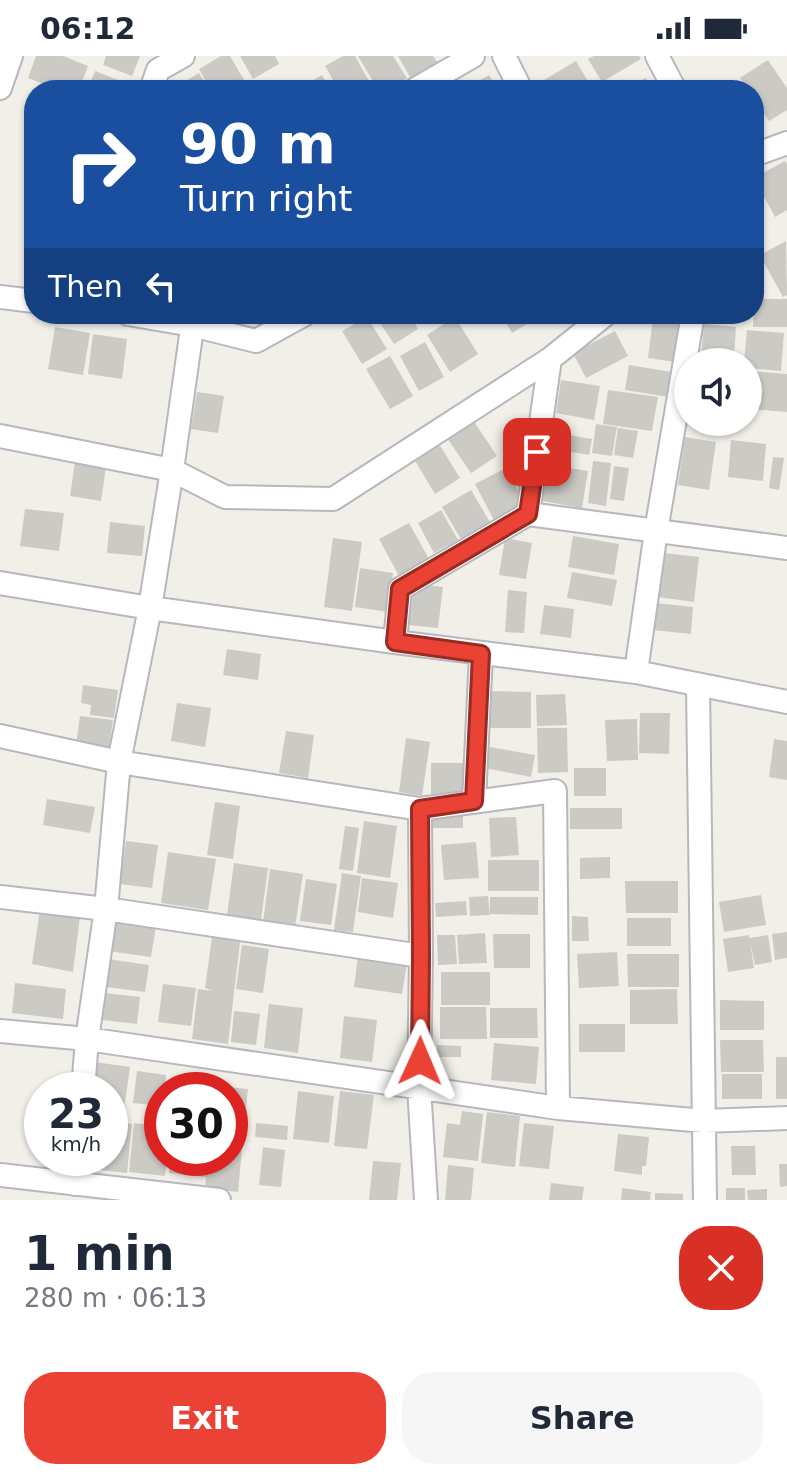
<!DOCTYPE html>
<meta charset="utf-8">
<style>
:root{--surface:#fff;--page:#f6f6f7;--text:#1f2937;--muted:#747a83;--accent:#ea4335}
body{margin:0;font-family:"DejaVu Sans",sans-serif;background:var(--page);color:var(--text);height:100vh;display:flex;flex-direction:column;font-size:30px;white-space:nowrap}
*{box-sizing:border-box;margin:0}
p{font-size:26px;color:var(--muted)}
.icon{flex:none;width:44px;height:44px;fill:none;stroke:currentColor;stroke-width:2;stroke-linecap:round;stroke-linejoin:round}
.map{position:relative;height:1144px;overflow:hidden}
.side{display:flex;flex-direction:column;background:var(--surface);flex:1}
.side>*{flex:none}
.banner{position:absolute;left:24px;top:24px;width:740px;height:244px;border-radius:32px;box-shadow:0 2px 6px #0004;background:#1a4fa0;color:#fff;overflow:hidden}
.fabs{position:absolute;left:674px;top:292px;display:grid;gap:16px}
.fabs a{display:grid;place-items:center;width:88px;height:88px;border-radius:50%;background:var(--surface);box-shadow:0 2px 6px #0004;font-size:40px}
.speed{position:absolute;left:24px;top:1016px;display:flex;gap:16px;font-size:40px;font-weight:700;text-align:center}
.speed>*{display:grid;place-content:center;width:104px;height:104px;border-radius:50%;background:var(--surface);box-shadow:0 2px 6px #0004;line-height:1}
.speed small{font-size:20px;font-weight:400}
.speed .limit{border:12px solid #d22;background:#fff;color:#111}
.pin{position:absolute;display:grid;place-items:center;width:68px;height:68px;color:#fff;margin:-34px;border-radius:16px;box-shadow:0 4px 12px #0006}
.me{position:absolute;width:88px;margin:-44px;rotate:1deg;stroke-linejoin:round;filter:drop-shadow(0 0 6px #0008)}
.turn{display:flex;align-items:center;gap:28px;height:168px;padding:0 24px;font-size:36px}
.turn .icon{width:104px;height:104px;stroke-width:2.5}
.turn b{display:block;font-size:56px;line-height:68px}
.then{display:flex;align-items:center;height:76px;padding:0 24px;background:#0003;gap:16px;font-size:30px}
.round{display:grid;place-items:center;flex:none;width:84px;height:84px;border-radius:32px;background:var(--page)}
.summary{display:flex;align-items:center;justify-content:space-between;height:136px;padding:0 24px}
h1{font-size:48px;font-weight:700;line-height:60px}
.primary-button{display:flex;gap:16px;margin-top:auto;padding:16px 24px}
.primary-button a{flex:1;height:92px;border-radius:32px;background:var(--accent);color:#fff;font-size:32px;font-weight:700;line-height:92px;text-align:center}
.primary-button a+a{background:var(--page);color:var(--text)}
.status{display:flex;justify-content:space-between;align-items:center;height:56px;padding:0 40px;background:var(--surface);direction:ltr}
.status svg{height:22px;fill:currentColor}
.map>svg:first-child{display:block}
.building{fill:#cccac5}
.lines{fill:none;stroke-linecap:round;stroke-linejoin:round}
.minor-casing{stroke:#b5b8bc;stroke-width:26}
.minor{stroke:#fff;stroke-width:22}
.route-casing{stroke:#982c22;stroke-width:20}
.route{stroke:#ea4335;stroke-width:14}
</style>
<div class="status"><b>06:12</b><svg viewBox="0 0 49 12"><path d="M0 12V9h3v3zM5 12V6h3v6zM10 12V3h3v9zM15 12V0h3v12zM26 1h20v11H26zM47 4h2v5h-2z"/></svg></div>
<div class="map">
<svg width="787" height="1144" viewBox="0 0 787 1144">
<rect width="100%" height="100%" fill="#f1efe8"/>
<!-- building -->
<path class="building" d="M36 0H63L88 10 79 34H59L28 22Z
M106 0H140L132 20 103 9Z
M221 0H230L250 34H211L199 13Z
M240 0H275L279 8 253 23Z
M343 0H355L374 34H339L325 10Z
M358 0H393L407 22 387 34H378Z
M398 0H433L438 7 411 23Z
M594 0H639L641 3 602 26 588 3Z
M768 4 787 32V54L769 65 754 43V34H748L740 22Z
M576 5 592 32 588 34H534L532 31Z
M95 15 131 29 129 34H87Z
M199 17 209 34H175L174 32Z
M322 19 330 34H296Z
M489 19 498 34H463Z
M646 22 652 34H620Z
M785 105 787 108V154L775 161 754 122Z
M786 185 787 239 783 241 760 199Z
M754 243H787V271H753Z
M251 258H281L259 271Z
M374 258H409L418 273 394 288Z
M501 258H535L537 262 512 277Z
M701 258H744L743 266 701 261Z
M367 261 387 293 362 308 342 275Z
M455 261 478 298 450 316 427 279Z
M653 262 681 266 675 306 648 302Z
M704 268 736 271 734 302 701 300Z
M55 271 90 277 83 319 48 313Z
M747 274 784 277 781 315 748 312V306H744Z
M615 275 628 300 586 322 573 297Z
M93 278 127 283 122 323 88 318Z
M425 286 444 321 419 335 400 300Z
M390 300 413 340 390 353 366 313Z
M629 309 678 317 674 342 625 334Z
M748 315 787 318V356L748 353Z
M561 324 600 330 594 364 556 357Z
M608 334 658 341 652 375 603 368Z
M197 336 224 340 218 377 191 373Z
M471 361 497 400 471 417 445 379Z
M596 368 617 371 612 400 592 397Z
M618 372 638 375 633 402 614 399Z
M557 377 592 383 589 399 555 393Z
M685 381 716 386 709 434 678 429Z
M731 384 766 388 763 425 728 421Z
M439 388 460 422 435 438 414 403Z
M773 401 784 402 779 434 769 432Z
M593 405 611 407 606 450 588 447Z
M75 406 106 411 101 445 70 440Z
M543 408 588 415 582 452 537 444Z
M614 410 629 412 624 445 610 443Z
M506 412 527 452 496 468 475 428Z
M471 434 494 473 465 490 442 451Z
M25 453 64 457 59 495 20 490Z
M441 454 458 484 434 497 418 467Z
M110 466 145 470 142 500 107 497Z
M409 467 429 503 399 520 379 483Z
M573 480 619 488 614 519 568 511Z
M333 482 362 486 352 555 324 551Z
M505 482 532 487 526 523 499 519Z
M663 497 699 501 694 546 658 541Z
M360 512 393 517 388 556 355 551Z
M572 516 617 524 612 550 567 542Z
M414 527 443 531 438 572 409 569Z
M508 534 527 536 524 577 505 576Z
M655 547 693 551 691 578 653 574Z
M544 549 574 553 571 582 540 578Z
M227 593 261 598 258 624 223 619Z
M83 629 118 634 114 662 90 659 91 649 81 647Z
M485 635 531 636V672H485Z
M565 638 567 669 537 670 536 639Z
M177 647 211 652 205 691 171 685Z
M640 657H670L669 698 639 697Z
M80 660 113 664 109 692 76 688Z
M637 663 638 704 607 705 605 664Z
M537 672H567L568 716 538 717Z
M286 675 314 679 308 722 279 717Z
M406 682 430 686 422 740 399 736Z
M774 683 787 685V724L769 721Z
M484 690 535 699 531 721 480 711Z
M431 707H466V744L431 743Z
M574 712H606V740H574Z
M47 743 95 751 90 777 43 769Z
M215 746 240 750 233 803 207 799Z
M570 752H622V773H570Z
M430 754H463V772H430Z
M516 761 519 799 491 801 489 762Z
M364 765 397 770 390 822 357 817Z
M345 770 359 772 353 815 339 813Z
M126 785 158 789 152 832 120 828Z
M476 786 479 822 444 824 441 789Z
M168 796 216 803 208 854 161 847Z
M610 801V822L580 823V802Z
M488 804H539V835H488Z
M234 807 268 812 261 864 227 859Z
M270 813 303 818 295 871 263 866Z
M342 817 361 820 353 876 334 874Z
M362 822 398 827 393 862 358 856Z
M306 823 337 828 331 869 300 865Z
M625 825H678V857H626Z
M761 839 766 869 724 876 719 846Z
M488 840 490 859 470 860 469 841Z
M490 841H538V859L490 858Z
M466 845 467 859 436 861 435 847Z
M40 854 80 860 73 916 32 908Z
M572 860 588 861 589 885H572Z
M627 862H671V890H627Z
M112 864 156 870 151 901 107 895Z
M787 876V902L775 904 772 878Z
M485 877 487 907 459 908 457 879Z
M493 878H530V912H494Z
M437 879H455L457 908 438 909Z
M749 879V882L768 879 772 906 755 909 750 886 754 912 728 916 723 883Z
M212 881 240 886 228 988 192 983 198 933 213 935 205 932Z
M242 889 269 893 263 937 236 933Z
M617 896 619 930 579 932 577 898Z
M627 898H679V931H628Z
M358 900 407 907 402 938 354 931Z
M101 902 149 909 145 936 98 930Z
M441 916H490V949H441Z
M15 927 66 933 63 963 12 957Z
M163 928 196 932 191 970 158 966Z
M677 933 678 968H630V934Z
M96 936 140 941 137 968 94 963Z
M720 944 764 945V974H720Z
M269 948 303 952 298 997 264 992Z
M440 951H486L487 983H440Z
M490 952H537L538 982H490Z
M234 955 260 958 256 989 231 986Z
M344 960 377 964 372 1006 340 1002Z
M579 968H625V996H579Z
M720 984H763L764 1016H721Z
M494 987 539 991 536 1028 491 1024Z
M437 989 461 990V1001H437Z
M776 1001H787V1043H776Z
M94 1006 130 1011 124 1054 110 1052V1034H91Z
M137 1015 166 1019 165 1034H162V1050L133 1047Z
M722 1018H762V1043H722Z
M179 1022 214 1026 213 1034H178Z
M218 1030 248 1033 244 1072 230 1071V1034H217Z
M298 1035 334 1040 329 1087 293 1083Z
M340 1035 374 1039 367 1093 334 1090Z
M462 1055 483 1058 478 1105 443 1101 447 1067 460 1069Z
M487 1056 520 1060 515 1111 481 1107Z
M110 1065 132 1068 127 1117 100 1114 101 1102H110Z
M134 1067 162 1070V1102H167L165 1120 129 1116Z
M256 1067 288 1070 287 1084 255 1081Z
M524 1067 554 1070 549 1113 519 1110Z
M618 1078 649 1081 646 1110H642V1119L614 1115Z
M230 1081 243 1082 238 1136 205 1132 206 1121 169 1117 170 1102H230Z
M731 1090H755L756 1119H732Z
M263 1091 285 1094 281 1131 259 1129Z
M373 1105 401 1107 397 1144H369Z
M779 1108H787V1130L780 1131Z
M448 1109 474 1112 471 1144H445Z
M551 1127 584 1131 582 1144H549Z
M622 1132 651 1136 650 1144H621Z
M726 1132H745V1144H726Z
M767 1133V1144H748L747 1134Z
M655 1137 683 1138V1144H655Z"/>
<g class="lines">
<!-- minor casing -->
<g class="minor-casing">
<path id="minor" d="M504 0 521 34
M657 0 675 34
M0 32 11 0
M151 34 158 14 183 0
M414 34 473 0
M754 99 787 87
M0 241 34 245
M128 258 192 269 256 285 305 258
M0 380 172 414 225 441 333 443 550 303 606 258
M528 458 787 492
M0 527 150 552 395 586 636 616 787 646
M395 586 400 533 528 458 550 303
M636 616 656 475 693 258
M698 630 705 1144
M0 680 119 706 420 753 555 735 558 1052
M474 745 481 598
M420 753 421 900 419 1031 426 1144
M0 841 106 853 421 900
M0 975 87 983 558 1052 704 1065 787 1062
M83 1034 87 983 106 853 119 706 150 552 172 414 194 258
M0 1119 219 1144
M75 1128 77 1102"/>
</g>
<!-- minor -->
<use href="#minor" class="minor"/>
</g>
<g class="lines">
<!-- route casing -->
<g class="route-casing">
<path id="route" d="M420 1005 421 900 420 753 474 745 481 598 395 586 400 533 528 458 537 396"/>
</g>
<!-- route -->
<use href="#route" class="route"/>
</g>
</svg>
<div class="fabs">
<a><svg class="icon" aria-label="sound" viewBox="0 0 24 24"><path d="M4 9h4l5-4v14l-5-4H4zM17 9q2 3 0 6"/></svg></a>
</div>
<div class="speed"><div>23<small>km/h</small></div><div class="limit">30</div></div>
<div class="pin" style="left:537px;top:396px;background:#d93025"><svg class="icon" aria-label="arrive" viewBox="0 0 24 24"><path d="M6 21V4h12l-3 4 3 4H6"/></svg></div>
<svg class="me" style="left:420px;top:1005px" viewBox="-20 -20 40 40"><path d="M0-17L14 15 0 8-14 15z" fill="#ea4335" stroke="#fff" stroke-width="4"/></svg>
<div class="banner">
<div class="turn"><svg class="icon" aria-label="right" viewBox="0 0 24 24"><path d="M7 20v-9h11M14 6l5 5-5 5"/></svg><div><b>90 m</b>Turn right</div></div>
<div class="then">Then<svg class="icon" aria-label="left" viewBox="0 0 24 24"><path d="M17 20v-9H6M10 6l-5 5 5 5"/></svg></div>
</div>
</div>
<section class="side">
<div class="summary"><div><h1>1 min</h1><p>280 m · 06:13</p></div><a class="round" style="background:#d93025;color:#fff"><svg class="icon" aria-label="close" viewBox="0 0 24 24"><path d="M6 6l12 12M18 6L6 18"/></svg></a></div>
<div class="primary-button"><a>Exit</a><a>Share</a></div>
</section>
